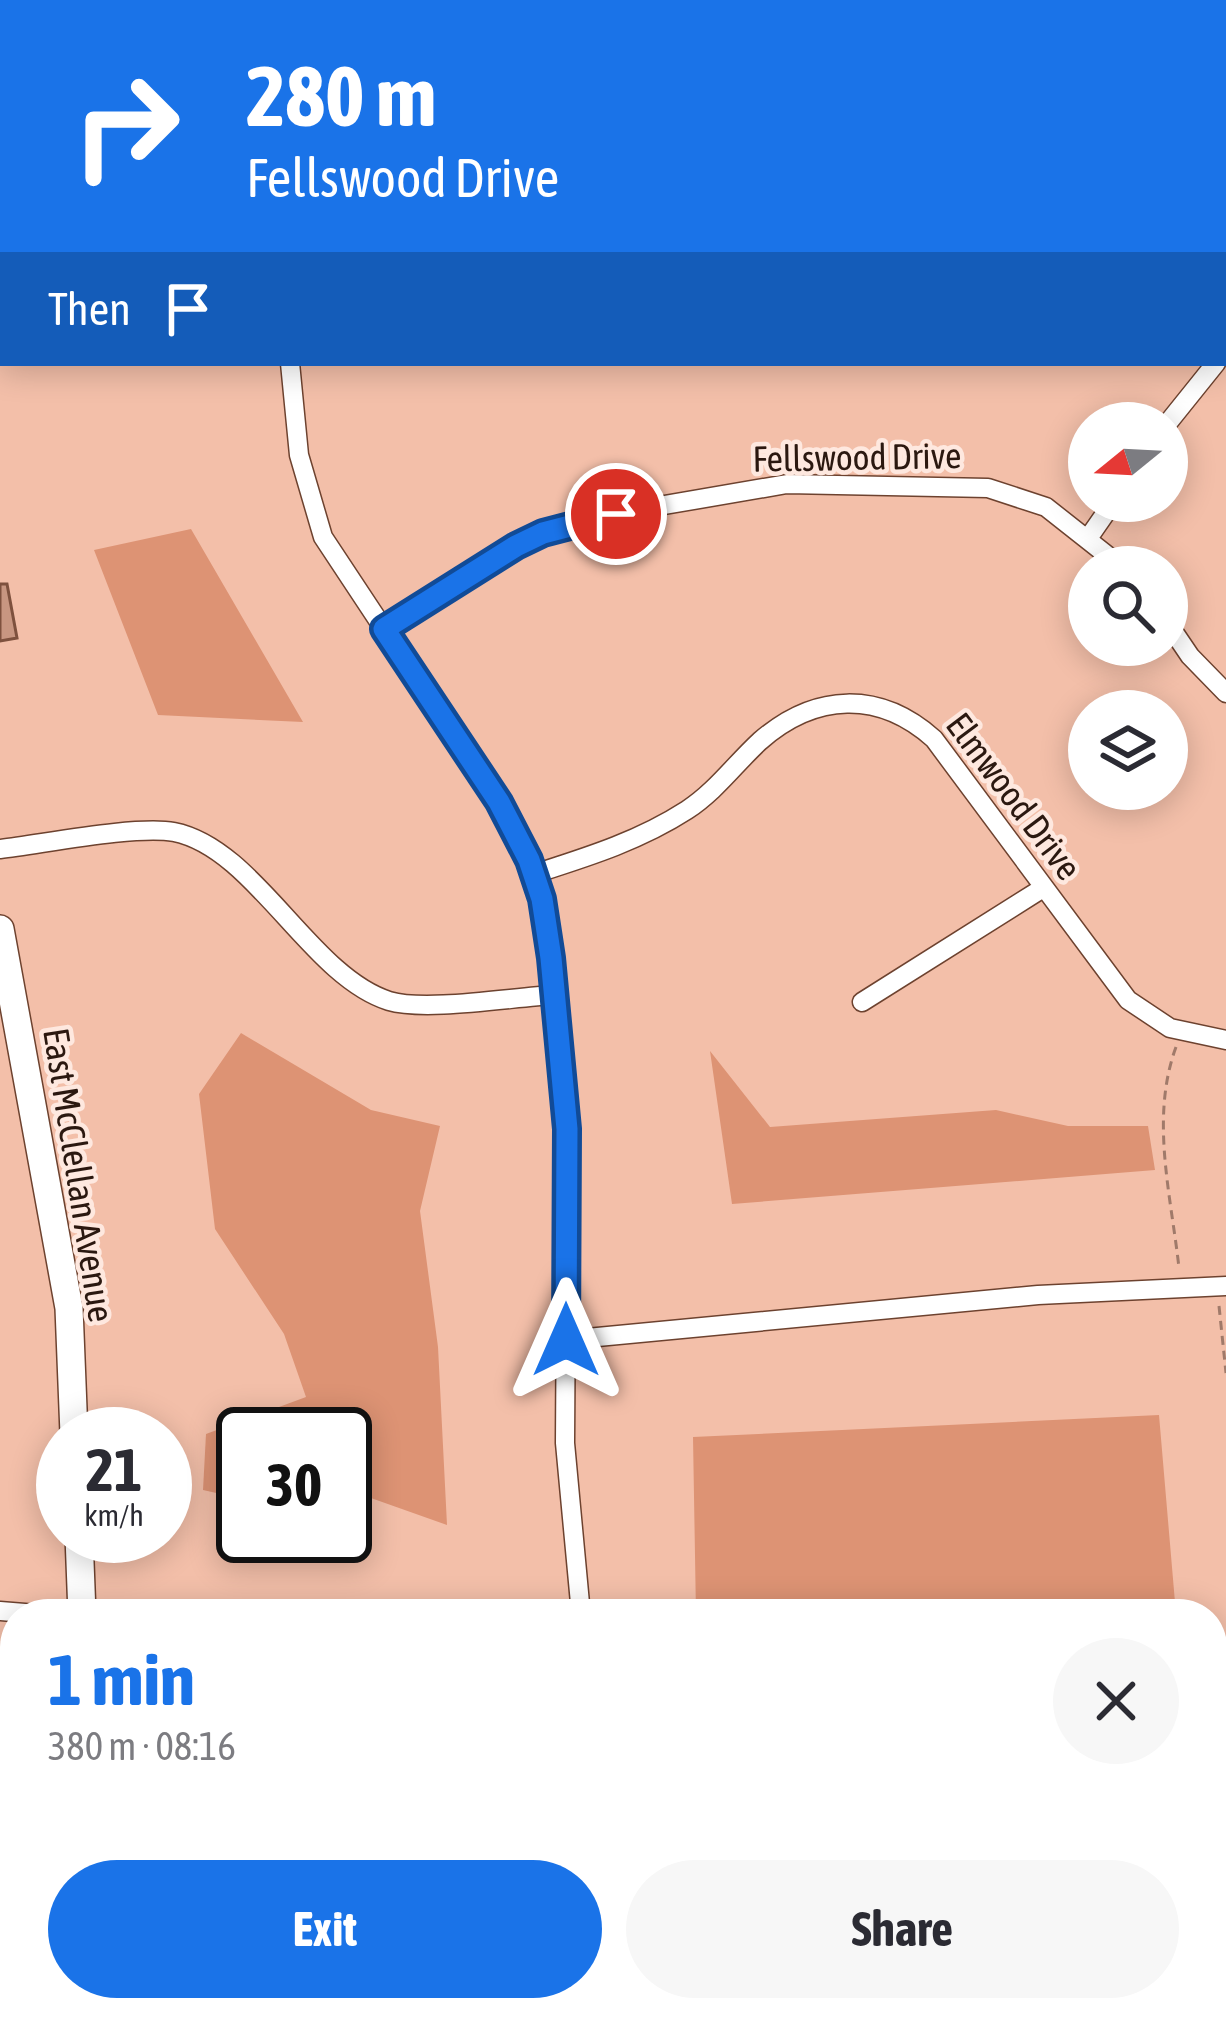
<!DOCTYPE html>
<meta charset="utf-8">
<style>
:root{--surface:#fff;--page:#f7f7f7;--text:#2b2b33;--muted:#7c7c81;--accent:#1a73e8}
body{margin:0;font-family:"Asap Condensed",sans-serif;background:var(--page);color:var(--text);height:100vh;display:flex;flex-direction:column;font-size:45px;white-space:nowrap}
*{box-sizing:border-box;margin:0}
p{font-size:39px;color:var(--muted)}
.icon{flex:none;width:66px;height:66px;fill:none;stroke:currentColor;stroke-width:2;stroke-linecap:round;stroke-linejoin:round}
.map{position:relative;flex:1;overflow:hidden}
.details{position:absolute;left:0px;top:1599px;width:1227px;height:423px;display:flex;flex-direction:column;background:var(--surface);border-radius:48px 48px 0 0;box-shadow:0 6px 30px #0003}
.details>*{flex:none}
.banner{position:absolute;left:0px;top:0px;width:1227px;height:366px;box-shadow:0 6px 30px #0003;background:#1a73e8;color:#fff;overflow:hidden}
.needle{width:78px;rotate:252deg}
.buttons{position:absolute;left:1068px;top:402px;display:grid;gap:24px}
.buttons a{display:grid;place-items:center;width:120px;height:120px;border-radius:50%;background:var(--surface);box-shadow:0 6px 30px #0003;font-size:60px}
.speed{position:absolute;left:36px;top:1407px;display:flex;gap:24px;font-size:60px;font-weight:700;text-align:center}
.speed>*{display:grid;place-content:center;width:156px;height:156px;border-radius:50%;background:var(--surface);box-shadow:0 6px 30px #0003;line-height:1}
.speed small{font-size:30px;font-weight:400}
.speed .limit{border:6px solid #111;border-radius:18px;background:#fff;color:#111}
.pin{position:absolute;display:grid;place-items:center;width:102px;height:102px;color:#fff;margin:-51px;border:6px solid #fff;border-radius:50%;box-shadow:0 3px 12px #0007}
.me{position:absolute;width:132px;margin:-66px;rotate:0deg;stroke-linejoin:round;filter:drop-shadow(0 0 9px #0008)}
.turn{display:flex;align-items:center;gap:42px;height:252px;padding:0 48px;font-size:54px}
.turn .icon{width:156px;height:156px;stroke-width:2.5}
.turn b{display:block;font-size:84px;line-height:102px}
.then{display:flex;align-items:center;height:114px;padding:0 48px;background:#0003;gap:24px;font-size:45px}
.round{display:grid;place-items:center;flex:none;width:126px;height:126px;border-radius:63px;background:var(--page)}
.head{display:flex;align-items:center;justify-content:space-between;height:204px;padding:0 48px}
h1{font-size:72px;font-weight:700;line-height:90px;color:var(--accent)}
.cta{display:flex;gap:24px;margin-top:auto;padding:24px 48px}
.cta a{flex:1;height:138px;border-radius:72px;background:var(--accent);color:#fff;font-size:48px;font-weight:700;line-height:138px;text-align:center}
.cta a+a{background:var(--page);color:var(--text)}
.map>svg:first-child{display:block}
.green{fill:#dd9374}
.lines{fill:none;stroke-linecap:round;stroke-linejoin:round}
.stream{stroke:#8483c9;stroke-width:6}
.building{fill:#c89681;stroke:#7e513e;stroke-width:3}
.lane-casing{stroke:#6d422f;stroke-width:12}
.street-casing{stroke:#6d422f;stroke-width:21}
.secondary-casing{stroke:#6d422f;stroke-width:30}
.path{stroke:#a07a6a;stroke-width:3;stroke-dasharray:9 6;stroke-linecap:butt}
.lane{stroke:#fff;stroke-width:9}
.street{stroke:#fff;stroke-width:18}
.secondary{stroke:#fff;stroke-width:27}
.route-casing{stroke:#114b97;stroke-width:30}
.route{stroke:#1a73e8;stroke-width:21}
.labels{text-anchor:middle;dominant-baseline:central;stroke-width:9;stroke-linejoin:round;paint-order:stroke}
.street-label{font-size:36px;fill:#2b1810;stroke:#fee8df}
</style>
<div class="map">
<svg width="1226" height="2021" viewBox="0 0 1226 2021">
<rect width="100%" height="100%" fill="#f3bfa9"/>
<!-- green -->
<path class="green" d="M191 529 303 722 158 715 94 550Z
M241 1033 371 1110 440 1126 420 1211 438 1347 447 1525 354 1492 345 1493V1434H243V1499L203 1490 206 1434 306 1397 284 1334 215 1229 199 1094Z
M710 1051 770 1127 996 1110 1068 1126H1148L1155 1170 732 1204Z
M1159 1415 1176 1614H696L693 1437Z"/>
<g class="lines">
<!-- stream -->
<path class="stream" d="M0 1797 15 1796"/>
</g>
<!-- building -->
<path class="building" d="M0 584H7L17 638 0 641Z"/>
<g class="lines">
<!-- lane casing -->
<g class="lane-casing">
<path id="lane" d="M242 2021 243 2007"/>
</g>
<!-- street casing -->
<g class="street-casing">
<path id="street" d="M804 0 805 3
M782 3 788 0
M0 98H3
M1224 324 1226 326
M0 333H3
M1224 353 1226 350
M290 363 299 455 323 537 499 803 529 860 542 899 551 959 567 1129 565 1443 581 1614
M1167 424 1216 363
M1089 537 1114 501
M1167 622 1190 656 1226 693
M384 629 516 546 543 533 641 509 787 484 988 488 1046 507 1122 567
M0 849C43 844 136 825 174 832 255 848 310 976 389 1001 426 1012 513 997 554 995
M534 874C587 857 639 841 687 810 716 791 735 764 760 741 815 693 879 690 934 739L1128 1000 1170 1028 1226 1040
M862 1002 1043 888
M566 1340 1038 1295 1226 1286
M0 1611 37 1614
M1212 1884 1226 2005
M578 2021V2007"/>
</g>
<!-- secondary casing -->
<g class="secondary-casing">
<path id="secondary" d="M0 929 69 1308 74 1434
M79 1536 82 1614
M95 2007V2021"/>
</g>
<!-- path -->
<path class="path" d="M1176 1047C1150 1118 1171 1195 1179 1268
M1219 1306 1226 1373
M1212 1681 1226 1679"/>
<!-- lane -->
<use href="#lane" class="lane"/>
<!-- street -->
<use href="#street" class="street"/>
<!-- secondary -->
<use href="#secondary" class="secondary"/>
</g>
<g class="lines">
<!-- route casing -->
<g class="route-casing">
<path id="route" d="M566 1340 567 1129 551 958 542 899 529 860 499 802 384 629 516 546 543 533 616 514"/>
</g>
<!-- route -->
<use href="#route" class="route"/>
</g>
<g class="labels">
<!-- street labels -->
<g class="street-label">
<text transform="translate(857 457) rotate(-1)">Fellswood Drive</text>
<text transform="translate(1014 796) rotate(53)">Elmwood Drive</text>
<text transform="translate(79 1175) rotate(81)">East McClellan Avenue</text>
</g>
</g>
</svg>
<div class="buttons">
<a><svg class="needle" viewBox="-14 -14 28 28"><path d="M0-13l5 13h-10z" fill="#e53935"/><path d="M0 13l5-13h-10z" fill="#7c7c81"/></svg></a>
<a><svg class="icon" aria-label="search" viewBox="0 0 24 24"><circle cx="10" cy="10" r="6"/><path d="M15 15l6 6"/></svg></a>
<a><svg class="icon" aria-label="layers" viewBox="0 0 24 24"><path d="M12 4l9 5-9 5-9-5zM3 14l9 5 9-5"/></svg></a>
</div>
<div class="speed"><div>21<small>km/h</small></div><div class="limit">30</div></div>
<div class="pin" style="left:616px;top:514px;background:#d93025"><svg class="icon" aria-label="arrive" viewBox="0 0 24 24"><path d="M6 21V4h12l-3 4 3 4H6"/></svg></div>
<svg class="me" style="left:566px;top:1340px" viewBox="-20 -20 40 40"><path d="M0-17L14 15 0 8-14 15z" fill="#1a73e8" stroke="#fff" stroke-width="4"/></svg>
<div class="banner">
<div class="turn"><svg class="icon" aria-label="right" viewBox="0 0 24 24"><path d="M7 20v-9h11M14 6l5 5-5 5"/></svg><div><b>280 m</b>Fellswood Drive</div></div>
<div class="then">Then<svg class="icon" aria-label="arrive" viewBox="0 0 24 24"><path d="M6 21V4h12l-3 4 3 4H6"/></svg></div>
</div>
<section class="details">
<div class="head"><div><h1>1 min</h1><p>380 m · 08:16</p></div><a class="round"><svg class="icon" aria-label="close" viewBox="0 0 24 24"><path d="M6 6l12 12M18 6L6 18"/></svg></a></div>
<div class="cta"><a>Exit</a><a>Share</a></div>
</section>
</div>
